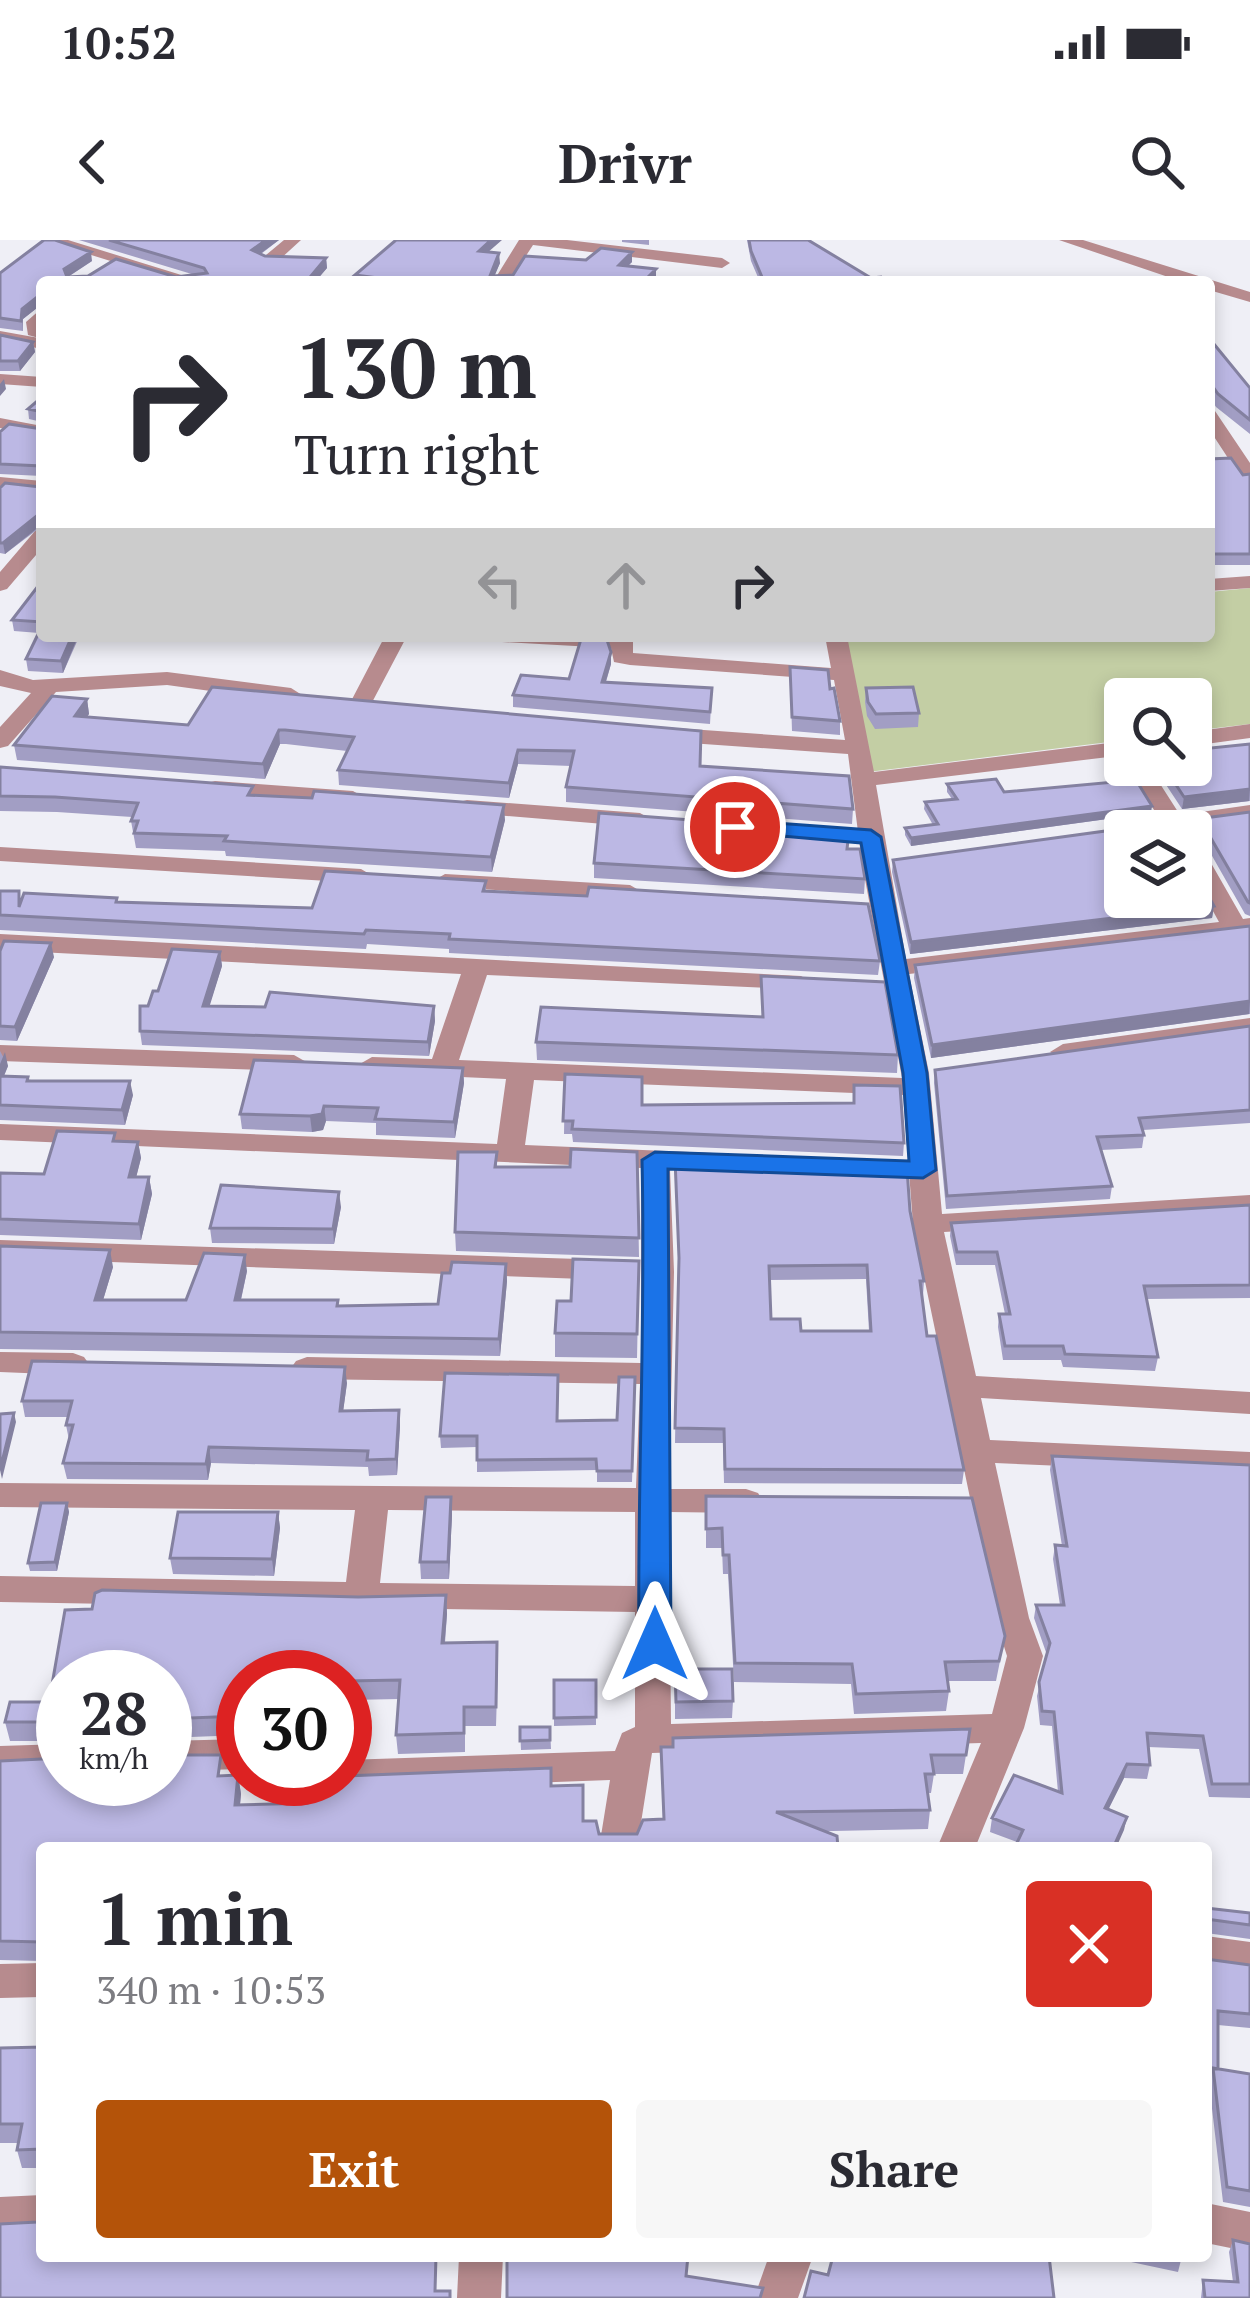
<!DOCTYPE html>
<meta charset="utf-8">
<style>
:root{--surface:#fff;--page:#f7f7f7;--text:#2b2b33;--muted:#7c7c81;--accent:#b45309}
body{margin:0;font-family:"PT Serif",serif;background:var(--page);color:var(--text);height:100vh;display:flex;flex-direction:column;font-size:45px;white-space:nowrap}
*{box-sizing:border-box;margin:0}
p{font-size:39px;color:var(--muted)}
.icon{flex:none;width:66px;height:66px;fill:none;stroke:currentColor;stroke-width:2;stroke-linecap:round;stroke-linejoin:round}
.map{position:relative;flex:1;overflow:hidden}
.side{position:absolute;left:36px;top:1602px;width:1176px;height:420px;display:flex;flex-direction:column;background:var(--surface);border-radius:12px;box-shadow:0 6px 18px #0003}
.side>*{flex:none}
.hud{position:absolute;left:36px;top:36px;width:1179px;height:366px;border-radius:12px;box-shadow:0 6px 18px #0003;background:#fff;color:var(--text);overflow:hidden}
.fabs{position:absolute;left:1104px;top:438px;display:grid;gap:24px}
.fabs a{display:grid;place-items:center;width:108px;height:108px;border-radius:12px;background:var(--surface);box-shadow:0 6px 18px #0003;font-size:60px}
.speed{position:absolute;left:36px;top:1410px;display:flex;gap:24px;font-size:60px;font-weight:700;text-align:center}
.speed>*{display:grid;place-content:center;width:156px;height:156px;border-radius:50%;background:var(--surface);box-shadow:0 6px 18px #0003;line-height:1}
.speed small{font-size:30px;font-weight:400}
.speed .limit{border:18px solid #d22;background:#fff;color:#111}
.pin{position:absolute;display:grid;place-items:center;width:102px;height:102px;color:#fff;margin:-51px;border:6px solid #fff;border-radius:50%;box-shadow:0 3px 12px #0007}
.me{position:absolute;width:132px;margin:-66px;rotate:0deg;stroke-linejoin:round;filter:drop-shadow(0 0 9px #0008)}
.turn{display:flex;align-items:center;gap:42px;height:252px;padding:0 60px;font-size:54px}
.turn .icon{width:156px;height:156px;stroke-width:2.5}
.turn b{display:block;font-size:84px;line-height:102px}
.lanes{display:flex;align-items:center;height:114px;padding:0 60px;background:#0003;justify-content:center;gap:60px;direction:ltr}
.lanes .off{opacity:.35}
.round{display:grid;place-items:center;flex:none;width:126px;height:126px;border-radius:12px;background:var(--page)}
.headline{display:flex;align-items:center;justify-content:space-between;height:204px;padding:0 60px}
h1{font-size:72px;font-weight:700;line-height:90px}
.button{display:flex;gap:24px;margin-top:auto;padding:24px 60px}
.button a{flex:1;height:138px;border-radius:12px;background:var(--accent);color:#fff;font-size:48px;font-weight:700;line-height:138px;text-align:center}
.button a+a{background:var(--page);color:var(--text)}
.status{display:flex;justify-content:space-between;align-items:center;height:84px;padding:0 60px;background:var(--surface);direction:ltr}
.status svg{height:33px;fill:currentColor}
header{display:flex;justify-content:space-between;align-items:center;height:156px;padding:0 60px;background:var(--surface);font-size:54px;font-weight:700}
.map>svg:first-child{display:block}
.green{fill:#c3cea4}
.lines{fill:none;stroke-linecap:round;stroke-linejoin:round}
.minor{fill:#b78b8e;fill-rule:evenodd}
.wall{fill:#a29ec4;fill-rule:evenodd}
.shaded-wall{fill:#8481a0}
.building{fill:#bcb8e4;stroke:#8481a0;stroke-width:3;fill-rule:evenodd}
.route{fill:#1a73e8;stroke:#114b97;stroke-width:3}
</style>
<div class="status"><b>10:52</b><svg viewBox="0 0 49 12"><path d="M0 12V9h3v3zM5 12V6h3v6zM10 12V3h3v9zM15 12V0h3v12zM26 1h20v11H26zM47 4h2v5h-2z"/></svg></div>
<header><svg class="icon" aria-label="back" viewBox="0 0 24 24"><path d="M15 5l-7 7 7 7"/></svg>Drivr<svg class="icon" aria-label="search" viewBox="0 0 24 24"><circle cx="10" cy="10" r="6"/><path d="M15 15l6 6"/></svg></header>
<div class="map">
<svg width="1250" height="2058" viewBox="0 0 1250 2058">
<rect width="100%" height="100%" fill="#efeff6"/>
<!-- green -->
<path class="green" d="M1250 348V484L1191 491V459H1125V500L868 532 845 396H1209V352Z"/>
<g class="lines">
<!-- minor -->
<path class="minor" d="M43 0H68L204 42H178Z
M284 0H301L278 21H266V15Z
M519 0H567L722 18 730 23 722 28 533 5 509 42H493Z
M1059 0H1083L1250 52V62L1209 50V42H1183Z
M42 68V109L0 101V91L39 98 28 95 26 82Z
M0 134 42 137V147L0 144Z
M1209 170 1215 171 1250 223V243L1243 241 1209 189Z
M0 178 42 186V196L0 188Z
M0 237 42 241V253L0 249Z
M42 289V308L7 349 0 351V332L35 291Z
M1250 336V348L1209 351V339Z
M385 396H407L368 470H352L349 465Z
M491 396H633V413L831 428 825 396H847L874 532 1125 501V515L876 545 906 719 1219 682 1191 631V602L1203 609 1243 679 1250 678V694L909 734 929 833 942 974 1250 955V973L944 992 976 1136 1250 1152V1174L981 1158 990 1200 1250 1212V1234L995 1223 1029 1378 1043 1416 1024 1488 975 1608H937L981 1503 652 1513 637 1608H599L610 1540 345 1550 332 1545 329 1539H345V1520L615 1511 622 1493 635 1487V1372L373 1368 361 1372 348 1368 0 1362V1336L346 1342 355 1270 0 1267V1243L636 1248 640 1144 307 1139 296 1135 291 1128 296 1121 307 1117 641 1123V928L0 900V884L497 904 506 839 372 833 358 825 372 817 432 819 461 734 0 710V694L801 736 814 744 810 750 487 735 459 820 902 838 862 623 848 514 661 501 650 494 661 487 845 500 834 440 630 425 614 422 611 408 502 402ZM534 840 903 855 913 984 995 1378 1007 1416 992 1474 671 1484 669 1272 746 1273 758 1269 763 1261 758 1253 746 1249H669L674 1032 670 929 713 931 727 922 713 913 525 905ZM388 1270 635 1272V1346L380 1343Z
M0 430 33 440 167 432 291 448 302 455 291 462 167 445 56 452 8 506 0 508V487L31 453 0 446Z
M1250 484V498L1191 506V492Z
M1126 525H1148L1180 575 1250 565V579L1189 588 1191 591 1122 594V584L1159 578Z
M215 541 353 551 365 558 353 565 207 553V543Z
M467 560 640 573 652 580 640 587 459 572V562Z
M0 607 361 629 373 636 361 643 0 621Z
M445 634 630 645 642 652 630 659 436 646 433 641Z
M1250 778V794L1063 820 1050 812 1063 804Z
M0 805 294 815 308 823 294 831 0 821Z
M0 1000 611 1020 626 1030 611 1040 0 1018Z
M0 1112 73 1113 84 1117 89 1124 84 1131 73 1135 0 1132Z
M243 1499V1529L165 1531V1501Z
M63 1504V1534L0 1536V1506Z
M1206 1696 1250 1702V1736L1206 1730Z
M42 1723V1757L0 1758V1724Z
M42 1955V1995L0 1997V1957Z
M1206 1963 1250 1972V2012L1206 2003Z
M459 2016H503L501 2058H457Z
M769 2016H813L798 2058H754Z"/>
</g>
<!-- wall -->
<path class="wall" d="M79 0H279L261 14 265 16 326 18 327 28 315 42H42V64L23 79V91L0 88V33L92 21 68 37H176L195 35Z
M622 0H649V5L622 2Z
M747 0H808L871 38 884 42H760L751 21Z
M488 12 500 23 494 36 513 35 632 12V22L628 26 656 29V39L653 42H355V35Z
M0 95 33 102 35 112 20 131H0Z
M1209 98 1250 148V194L1216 167 1209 156Z
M42 157V182L29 179 28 169Z
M42 189V236L0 234V192Z
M1209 219 1243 235 1250 234V325H1211L1209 322Z
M42 245V286L5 314 0 313V248L40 247Z
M42 341V396H170L166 402 79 397 63 433 28 431 26 419 39 393 14 391 12 380Z
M611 412V424L606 442 712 448 710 484 513 467V455L569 439Z
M790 427 830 449 840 481V495L792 491Z
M212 447 700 526 853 569 852 584 566 562V547L571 526 518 524 509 558 339 545 338 530 347 511 286 504H280L265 539 17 520 14 505 87 459 89 474 86 477 188 485Z
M866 448 919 473 918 487 875 489 867 476 865 462Z
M1250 504V561L1182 569 1153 525H1191Z
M0 527 254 555 505 580 492 632 226 616 225 611 136 608 131 581 132 577 57 572 0 571Z
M947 544 1004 552 1151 573 911 606 905 595V588L933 585 924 569 925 562 952 559 947 552Z
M1250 572V676L1245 674 1207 607 1191 599V591H1125V657H1191V625L1214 666 1212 678 910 714 892 632 893 620 1127 588 1131 583H1193L1197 579Z
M594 623 865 639 864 654 594 638Z
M486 641V651L880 721 878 735 449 713V709L367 704 366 709 0 690V651H19L21 662H118L312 668Z
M1250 686V774L931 818 914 738 915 725Z
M0 711 54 717 17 801 0 800Z
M220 712 222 726 209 766H434L435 781 429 816 142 805 140 791 148 766 158 751Z
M761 736 898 815 897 833 537 820 536 802 762 777Z
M1250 786V883L1143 890 1144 895 1142 908 1101 910 1112 946 1110 959 946 969 934 843 935 830Z
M0 811 8 826 4 836 133 855 125 885 0 880Z
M463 828 464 843 455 898 376 895V883L326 881 323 890 312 892 242 889 240 874Z
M565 834 642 865 904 903 903 916 573 902 572 894H564Z
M117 901 138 902 141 918 136 937H149L152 954 141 1000 0 995V933L44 934Z
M497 912V927H570L637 912 639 1017 456 1011 455 992Z
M1250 965V1058L1146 1059 1158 1117 1155 1131 1063 1127 1061 1120H1003L998 1087 999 1074H1005L995 1025H956L950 996 951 983Z
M341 967 334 1004 212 1003 210 988Z
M910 971 924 1041 923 1055H921L927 1096 964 1230 962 1244 724 1243 723 1203H675L678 1031ZM866 1039 869 1091H801L771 1079 770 1040Z
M0 1006 113 1027 103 1060H186L247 1031 241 1060H338V1066L438 1064 450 1033 506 1024 507 1041 500 1116 0 1109Z
M639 1021 637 1118 555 1117V1093L571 1061Z
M635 1137 632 1242H597V1230L477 1232V1207L441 1208 440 1196 558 1181 617 1180Z
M347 1143 343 1171 399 1170 400 1186 397 1235 369 1236 368 1227 211 1223 208 1240 67 1239 63 1223 69 1200 66 1185 68 1177H25L22 1161Z
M1052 1216 1250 1225V1558L1209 1557 1199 1509 1148 1507 1150 1525 1147 1539 1124 1538 1108 1570 1124 1590 1017 1602 990 1592 992 1578 1058 1552 1052 1486 1040 1485 1037 1456 1047 1415 1034 1378 1036 1365H1060L1053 1319 1055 1305 1062 1306 1050 1230Z
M706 1256 1005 1396 996 1441H948L949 1451 946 1471 854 1474 851 1444 734 1442 728 1334H723L722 1308H706Z
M67 1263 69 1272 57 1331H30L28 1323Z
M278 1272 280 1288 274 1336 173 1334 170 1318Z
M452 1274 449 1339H421L420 1322Z
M446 1355 447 1374 445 1403 498 1421 496 1486H465V1512L398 1514 396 1495 399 1459 349 1460 345 1493V1437H243V1495L165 1498V1437L63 1539 238 1535 241 1554 240 1565 307 1563 551 1546 584 1581 599 1594H637L663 1579 661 1507 970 1489 963 1534H934L931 1553H928L930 1570 928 1589 42 1608V1721L0 1720V1521L62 1518V1501H10L5 1482 49 1462 358 1357Z
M675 1429 733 1461 732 1478 675 1479Z
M554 1440H596V1485L554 1486Z
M520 1487H550L551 1509 521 1510Z
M1206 1668 1250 1673V1699L1206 1693Z
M1206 1719 1250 1725V1788L1218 1785V1829L1250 1834V1967L1223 1962 1209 1843H1206Z
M42 1807V1928H22L17 1910 19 1903H0V1808Z
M1233 2000 1250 2058H1201L1203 2040 1233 2042 1229 2012Z
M1103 2016H1182L1178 2032Z"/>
<!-- shaded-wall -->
<path class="shaded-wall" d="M266 0H279L253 19 252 10Z
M491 0H502L479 20V11Z
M91 12 92 21 66 38 64 29Z
M632 12V22L619 34V25Z
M499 13 500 23 492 42 490 36Z
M326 18 327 28 315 42H306Z
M656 29V39L653 42H643Z
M41 54 42 64 23 79V91L22 69Z
M33 102 35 112 20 131 18 121Z
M4 139 6 149 0 156V144Z
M39 274 41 285 5 314 3 303Z
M72 396H78L63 433 61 421Z
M611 412V424L602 454V442Z
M87 459 89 474 77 491 75 476Z
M279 490 280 504 265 539 263 524Z
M518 510V524L509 558V543Z
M1250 549 1249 561 1182 569 1184 557Z
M504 565 505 580 492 632 491 617Z
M1152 566 1151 573 911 606V598Z
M1214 666 1212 678 910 714 911 702Z
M51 703 54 717 17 801 15 787Z
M220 712 222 726 205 781 203 766Z
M1250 761 1249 774 931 818 932 805Z
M434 766 435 781 429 816 428 802Z
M5 812 8 826 0 845V824Z
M463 828 464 843 455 898 454 882Z
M130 841 133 855 125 885 122 870Z
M324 866 326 881 323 890 312 892 310 876Z
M138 902 141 918 132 954 129 937Z
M149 937 152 954 141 1000 139 984Z
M339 952 341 967 334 1004 333 989Z
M110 1010 113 1027 98 1077 95 1060Z
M245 1015 247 1031 237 1077 235 1060Z
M506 1024 507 1041 500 1116 499 1099Z
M345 1127 347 1143 341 1187 340 1171Z
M399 1170 400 1186 397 1235 396 1219Z
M14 1173 16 1182 2 1239 0 1230Z
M209 1207 211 1223 208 1240 206 1224Z
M451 1257 452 1274 449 1339 448 1322Z
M67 1263 69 1272 57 1331 55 1322Z
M278 1272 280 1288 274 1336 272 1319Z
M446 1355 447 1374 443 1421 442 1403Z
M347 1441 349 1460 345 1493V1455Z
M1127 1524 1124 1538 1102 1582 1105 1568Z
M238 1535 241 1554 238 1584 235 1565Z
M1127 1577 1124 1590 1116 1608H1113Z"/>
<!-- building -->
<path class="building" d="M44 0H55L91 12 64 29 67 37 88 36 116 19 176 37 207 33 204 28 109 0H266L252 10 265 16 326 18 306 42H42V55L41 54 22 69 21 81 0 78V33Z
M396 0H491L479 11 499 13 490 36 513 35 525 16 586 20 601 8 632 12 619 25 656 29 643 42H409L355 35Z
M749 0H808L871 38 881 37 884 42H764L751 11Z
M0 95 33 102 18 121H0Z
M1209 98 1250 148V180L1218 154 1209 141Z
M42 157V172L28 169Z
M9 184 42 189V231L41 226 0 224V192Z
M1231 218 1243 235 1250 234V314H1213L1209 308V219Z
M5 243 40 247 42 245V276L39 274 3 303H0V248Z
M42 341V382L12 380Z
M42 386V396H72L61 421 26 419Z
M581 399 607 400 611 412 602 442 712 448 710 472 513 455 521 435 569 439Z
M790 427 828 430 830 449 834 448 840 481 792 477Z
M212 447 701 491 700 526 849 536 853 569 566 547 574 511 518 510 509 543 338 530 354 497 285 490H279L263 524 14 505 52 456 87 459 75 476 188 485Z
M913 447 919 473 876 474 868 462 866 448Z
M1250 504V549L1184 557 1163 525H1191V510Z
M0 527 253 546 248 555 312 558 314 551 504 565 491 617 224 601 227 596 134 593 138 581H131L138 563 55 557 0 556Z
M996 539 1004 552 1136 540 1152 566 911 598 905 588 938 584 925 562 957 559 947 544Z
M1250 572V663L1248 662 1209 595 1192 586 1191 599V591H1125V657H1191V625L1214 666 911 702 893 620 1127 588 1131 583H1193L1197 579Z
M599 573 849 592 847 609H860L865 639 594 623Z
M325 631 486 641 483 651 587 656 589 647 868 664 880 721 449 699 450 694 366 690 364 694 0 675V651H19V667L24 653 117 658 116 662 312 668Z
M1250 686V761L932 805 915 725Z
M4 701 51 703 15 787 0 786V711Z
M172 709 220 712 203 766 265 767 270 752 434 766 428 802 140 791V766H148L153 751H158Z
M761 736 885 742 898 815 536 802 541 767 763 777Z
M1250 786V870L1139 878 1144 895 1097 897 1112 946 947 956 935 830Z
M254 820 463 828 454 882 375 879 378 868 324 866 322 874 310 876 240 874Z
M565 834 642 837V865L854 863V845L900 846 904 903 572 889 573 881H563Z
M0 836 28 837 27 841H130L122 870 0 865Z
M57 891 115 893 113 901 138 902 129 937H149L139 984 0 979V933L44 934Z
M571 909 637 912 639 998 455 992 458 912H497L495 927H570Z
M675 919 907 929 910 971 924 1041H920L927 1096H936L964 1230 725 1229 724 1189 675 1188 679 1018ZM867 1025 871 1091H801L800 1079H771L769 1026Z
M221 945 339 952 333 989 210 988Z
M1250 965V1045L1144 1046 1158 1117 1065 1114 1063 1106H1005L999 1074H1010L997 1012H957L951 983Z
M0 1006 110 1010 95 1060H186L204 1013 245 1015 235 1060H338L337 1066 438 1064 442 1033H450L452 1022 506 1024 499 1099 0 1092Z
M573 1019 639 1021 637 1094 555 1093 557 1061H571Z
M32 1121 345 1127 340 1171 399 1170 396 1219 367 1220 368 1211 209 1207 206 1224 63 1223 73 1185H66L72 1161H22Z
M445 1133 558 1135 557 1181 617 1180 619 1137H635L632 1231H597L596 1219 477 1220V1196H440Z
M14 1173 0 1230V1174Z
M1052 1216 1250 1225V1544H1212L1203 1496 1147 1493 1150 1525 1127 1524 1105 1568 1127 1577 1113 1608H1017L1015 1607 1023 1590 992 1578 1014 1535 1062 1553 1054 1472 1042 1471 1039 1442 1050 1403 1036 1365H1064L1055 1305 1067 1306Z
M706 1256 972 1258 1005 1396 999 1421 945 1422 949 1451 856 1454 852 1424 735 1423 729 1315H723L722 1288 706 1289Z
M426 1257H451L448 1322H420Z
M41 1263H67L55 1322 28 1323Z
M178 1272H278L272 1319 170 1318Z
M102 1350 358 1357 446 1355 442 1403 497 1402 496 1467H464V1493L396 1495 400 1440 347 1441 345 1455V1437H243V1479L240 1476 165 1479V1437H63V1539H165V1515H221L218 1536 238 1535 235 1565 307 1563 308 1539H345V1536L551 1528V1546L583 1545V1581H596L599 1594H637L643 1580 664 1579 661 1507H673V1498L970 1489 966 1515H931L934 1534H925L930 1570 776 1572 837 1596 838 1608H42V1702L0 1701V1521L62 1518V1482H5L10 1462H49L65 1370 92 1369 95 1353Z
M675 1429H732L733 1461 676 1462Z
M554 1440H596V1477L554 1478Z
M520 1487H550V1500L520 1501Z
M1206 1668 1250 1673V1685L1206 1679V1716Z
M1206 1719 1250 1725V1774L1218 1771V1829H1206Z
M42 1807V1909L17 1910 22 1884H0V1808Z
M1213 1828 1250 1834V1951L1227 1947Z
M42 1977V2016H436L435 2051H450V2058H0V1984L37 1982Z
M1233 2000 1250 2004V2058H1205L1203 2040 1238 2042Z
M507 2016H688L686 2036 763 2048 760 2058H507Z
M833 2016H1049L1054 2058H804L811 2031 828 2035Z"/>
<!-- route -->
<path class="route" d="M735 580 871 590 881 597 927 833 936 930 923 938 668 929 671 1404 666 1413H643L639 1404C637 1243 646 1082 642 920L655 912 909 921 903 833 861 603 727 591 724 587Z"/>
</svg>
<div class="fabs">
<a><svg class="icon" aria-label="search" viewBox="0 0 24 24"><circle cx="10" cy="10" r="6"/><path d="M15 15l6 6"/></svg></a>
<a><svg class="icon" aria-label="layers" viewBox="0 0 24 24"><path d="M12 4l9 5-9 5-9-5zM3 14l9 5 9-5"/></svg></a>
</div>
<div class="speed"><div>28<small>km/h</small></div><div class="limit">30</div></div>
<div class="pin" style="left:735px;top:587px;background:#d93025"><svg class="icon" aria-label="arrive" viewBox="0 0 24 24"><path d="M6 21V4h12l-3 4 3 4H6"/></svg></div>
<svg class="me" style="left:655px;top:1404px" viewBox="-20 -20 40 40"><path d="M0-17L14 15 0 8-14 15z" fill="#1a73e8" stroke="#fff" stroke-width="4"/></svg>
<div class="hud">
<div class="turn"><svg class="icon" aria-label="right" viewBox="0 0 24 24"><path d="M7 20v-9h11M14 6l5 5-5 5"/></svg><div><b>130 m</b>Turn right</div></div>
<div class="lanes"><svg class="icon off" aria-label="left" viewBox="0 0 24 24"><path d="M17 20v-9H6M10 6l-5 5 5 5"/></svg><svg class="icon off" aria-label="ahead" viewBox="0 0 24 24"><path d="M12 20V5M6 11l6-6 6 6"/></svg><svg class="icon" aria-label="right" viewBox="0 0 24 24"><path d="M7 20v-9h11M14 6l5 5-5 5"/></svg></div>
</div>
<section class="side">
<div class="headline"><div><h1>1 min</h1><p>340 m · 10:53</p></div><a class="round" style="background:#d93025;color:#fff"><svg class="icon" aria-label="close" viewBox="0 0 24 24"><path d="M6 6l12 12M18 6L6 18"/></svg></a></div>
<div class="button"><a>Exit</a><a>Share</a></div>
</section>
</div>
